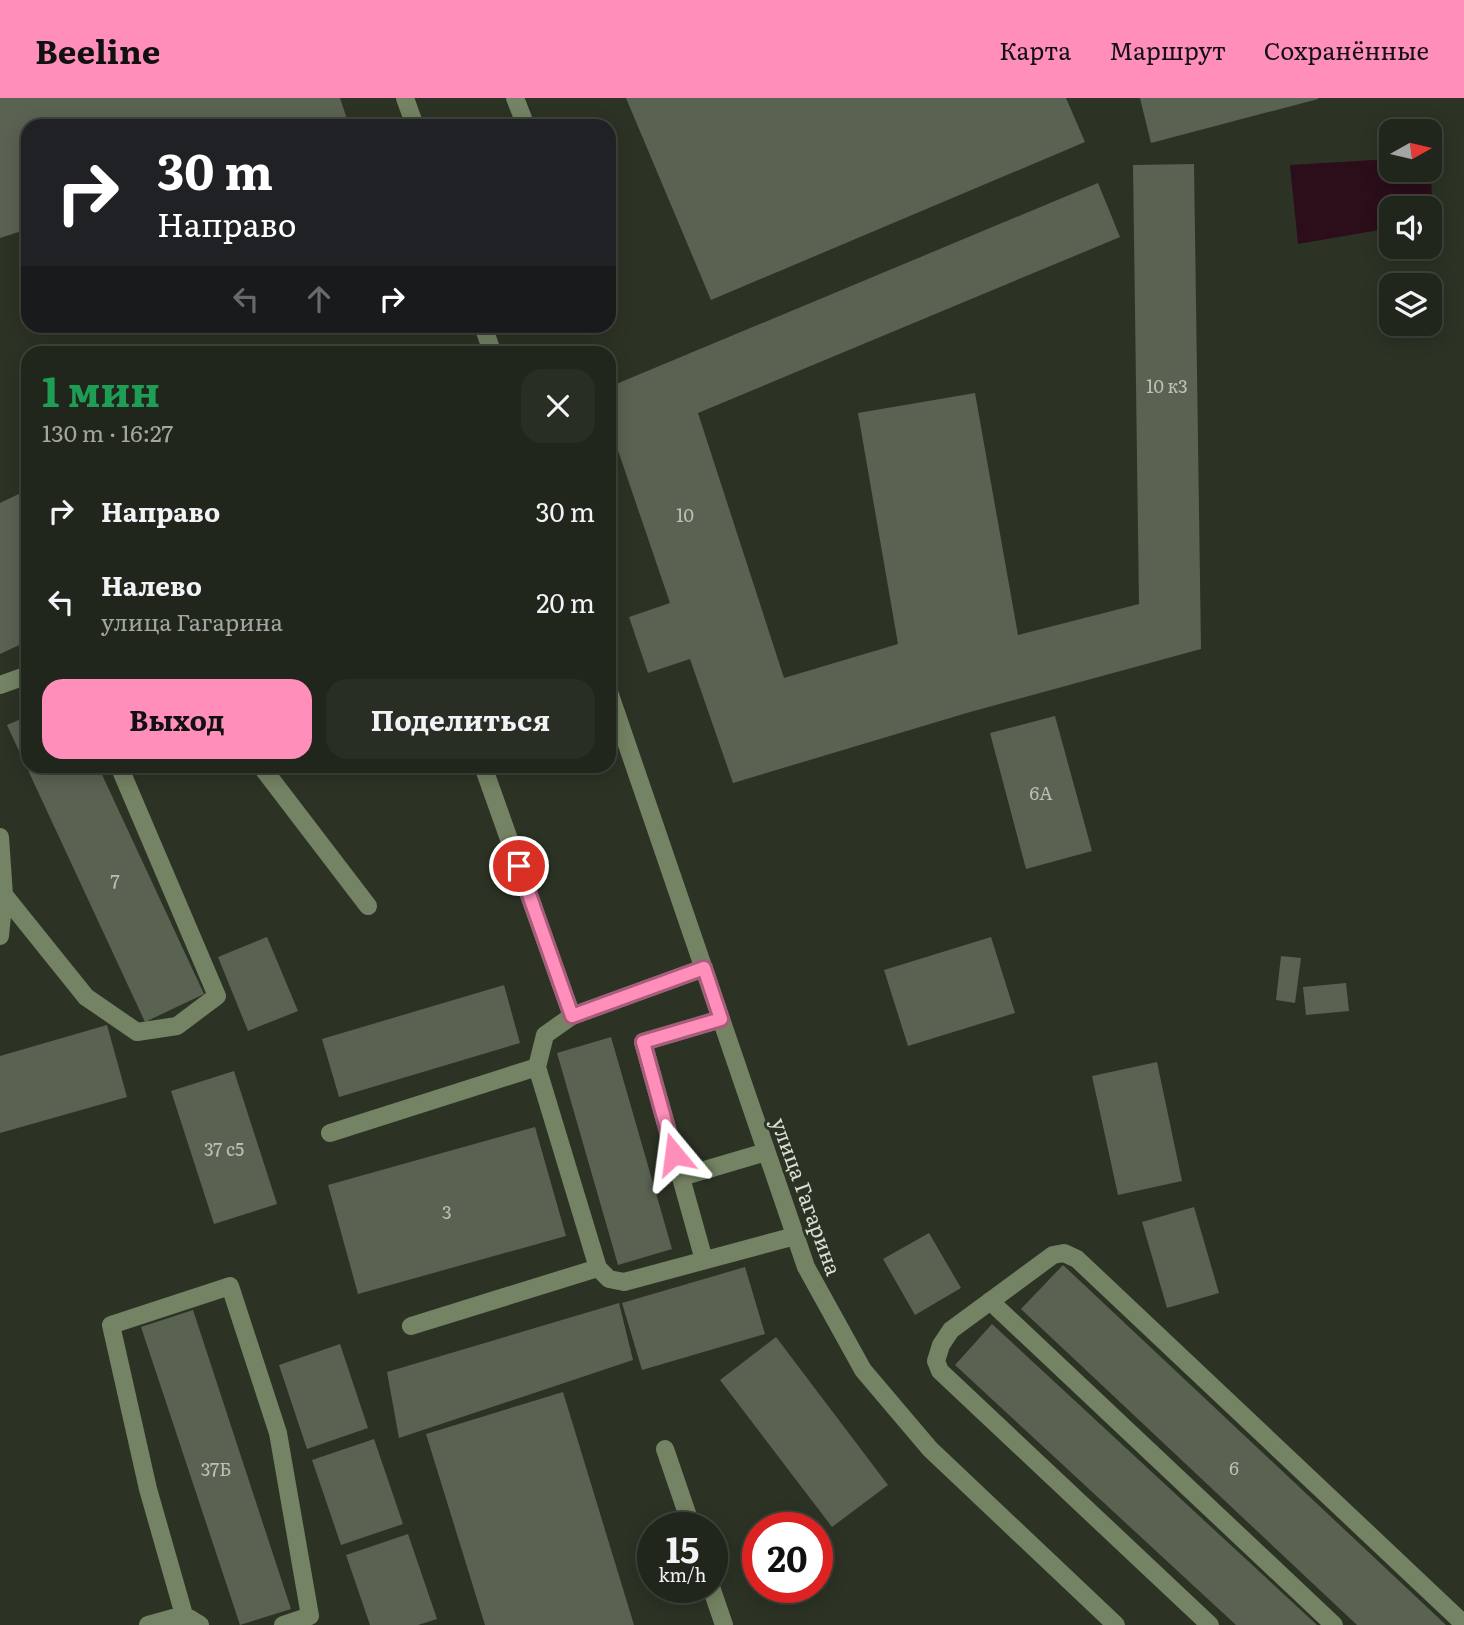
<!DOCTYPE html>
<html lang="ru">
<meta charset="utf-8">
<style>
:root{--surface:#21261c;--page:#292e25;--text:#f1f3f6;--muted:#a2a5a3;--line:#3e433b;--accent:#ff8ebb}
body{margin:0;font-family:Literata,serif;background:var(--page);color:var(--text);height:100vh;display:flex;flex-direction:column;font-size:26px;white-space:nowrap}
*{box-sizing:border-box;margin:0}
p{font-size:23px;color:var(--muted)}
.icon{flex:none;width:38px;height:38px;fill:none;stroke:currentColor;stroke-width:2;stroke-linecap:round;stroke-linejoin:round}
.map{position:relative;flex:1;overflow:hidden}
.side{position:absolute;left:21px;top:248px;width:595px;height:427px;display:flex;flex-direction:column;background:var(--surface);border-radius:21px;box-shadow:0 4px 18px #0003,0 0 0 2px var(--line)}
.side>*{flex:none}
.hud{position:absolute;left:21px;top:21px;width:595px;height:214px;border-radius:21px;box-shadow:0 4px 18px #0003,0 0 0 2px var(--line);background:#202124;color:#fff;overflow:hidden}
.needle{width:46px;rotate:82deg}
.tools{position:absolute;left:1379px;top:21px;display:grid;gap:14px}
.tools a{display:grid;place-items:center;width:63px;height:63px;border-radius:14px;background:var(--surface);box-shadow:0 4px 18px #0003,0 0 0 2px var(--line);font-size:35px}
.speed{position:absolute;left:637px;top:1414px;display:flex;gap:14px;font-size:35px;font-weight:700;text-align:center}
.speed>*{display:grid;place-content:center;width:91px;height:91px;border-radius:50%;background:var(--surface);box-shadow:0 4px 18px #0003,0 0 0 2px var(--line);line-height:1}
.speed small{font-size:18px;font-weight:400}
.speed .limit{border:10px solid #d22;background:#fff;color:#111}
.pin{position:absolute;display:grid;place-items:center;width:60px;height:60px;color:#fff;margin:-30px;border:4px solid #fff;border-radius:50%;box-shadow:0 2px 7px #0007}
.me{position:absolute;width:77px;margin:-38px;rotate:344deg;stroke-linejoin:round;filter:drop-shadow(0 0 5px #0008)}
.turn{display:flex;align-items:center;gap:24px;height:147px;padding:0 21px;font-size:32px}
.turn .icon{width:91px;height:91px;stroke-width:2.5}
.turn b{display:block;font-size:49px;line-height:60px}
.lanes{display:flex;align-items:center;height:66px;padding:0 21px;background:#0003;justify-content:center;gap:35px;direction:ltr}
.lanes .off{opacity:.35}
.round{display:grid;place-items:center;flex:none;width:74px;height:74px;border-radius:21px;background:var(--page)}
.headline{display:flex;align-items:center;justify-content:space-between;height:119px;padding:0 21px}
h1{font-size:42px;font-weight:700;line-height:52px;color:#1e9e55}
.cta{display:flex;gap:14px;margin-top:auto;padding:14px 21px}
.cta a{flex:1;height:80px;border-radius:21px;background:var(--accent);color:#111;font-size:28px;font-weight:700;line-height:80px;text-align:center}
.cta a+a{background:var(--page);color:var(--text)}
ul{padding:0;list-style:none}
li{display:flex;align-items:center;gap:21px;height:91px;padding:0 21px}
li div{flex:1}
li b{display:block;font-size:26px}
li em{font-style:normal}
header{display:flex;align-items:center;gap:42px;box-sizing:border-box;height:98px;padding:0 35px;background:var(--accent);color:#111}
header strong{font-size:33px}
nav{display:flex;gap:38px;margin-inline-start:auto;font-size:24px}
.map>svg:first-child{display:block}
.water{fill:#2b0e1a}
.building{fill:#5a6252}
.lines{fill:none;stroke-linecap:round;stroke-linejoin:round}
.minor{stroke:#748363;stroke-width:18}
.route-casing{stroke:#a65c7a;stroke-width:18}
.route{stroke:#ff8ebb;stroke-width:12}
.labels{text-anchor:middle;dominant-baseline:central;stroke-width:6;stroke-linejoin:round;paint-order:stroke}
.number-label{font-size:18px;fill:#bbc0b5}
.street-label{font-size:21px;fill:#dbe0d6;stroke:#2c3325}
</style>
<header>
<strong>Beeline</strong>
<nav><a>Карта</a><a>Маршрут</a><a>Сохранённые</a></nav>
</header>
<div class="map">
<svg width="1464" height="1527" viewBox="0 0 1464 1527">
<rect width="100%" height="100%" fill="#2c3325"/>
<!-- water -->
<path class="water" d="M1430 58 1433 123H1430V110H1391V130L1298 146 1290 67 1391 61V72H1430Z"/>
<!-- building -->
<path class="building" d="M0 0H340L349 27 28 28V131L0 140Z
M626 0H1066L1085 44 711 202Z
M1140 0H1318V1L1151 45Z
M1194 66 1201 551 970 614 733 685 690 561 648 575 629 519 670 505 609 326V289L1098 85 1120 139 698 315 784 580 898 546 858 315 975 295 1018 537 1139 506 1133 67Z
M23 394 28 405V543L0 556V405Z
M28 618V668H98L204 896 145 924 7 627Z
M1055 618 1092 753 1026 771 990 635Z
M267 839 298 913 248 933 218 859Z
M991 839 1015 915 908 948 884 872Z
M1281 858 1301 860 1295 905 1276 902Z
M1346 885 1349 913 1306 917 1303 889Z
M504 887 520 945 339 999 322 941Z
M107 927 127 999 0 1035V958Z
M611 939 672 1151 618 1167 557 955Z
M1157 964 1182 1083 1118 1097 1092 978Z
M234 973 277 1106 214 1126 171 993Z
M535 1029 566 1138 358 1196 328 1087Z
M1194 1109 1219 1195 1167 1210 1142 1124Z
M929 1135 961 1190 915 1217 883 1161Z
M1063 1167 1446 1527H1357L1021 1211Z
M745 1169 765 1236 642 1272 622 1205Z
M619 1205 633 1262 399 1340 387 1274Z
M193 1212 291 1511 240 1527 141 1229Z
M992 1226 1317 1527H1236L955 1267Z
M776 1239 888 1387 832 1429 720 1282Z
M340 1246 368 1330 307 1351 279 1267Z
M563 1294 634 1527H485L426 1336Z
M374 1341 403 1426 341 1447 312 1362Z
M408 1436 437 1521 418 1527H370L346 1457Z"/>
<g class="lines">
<!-- minor -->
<path class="minor" d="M405 0 415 28
M515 0 526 28
M483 228 493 256
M0 587 28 577
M609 594 806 1169 863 1272 930 1351 1116 1527
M261 668 368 808
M483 668 572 918
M0 739 4 797 0 838
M4 797 86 899 137 934 177 928 217 898 119 668
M704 870 572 918 545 937 537 969 598 1170 609 1181 624 1184 795 1138
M330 1035 537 969
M681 1079 766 1054
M704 1162 643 944 721 921
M990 1203 1334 1527
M411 1228 598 1170
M665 1351 692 1430
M711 1489 724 1527
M148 1527 184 1517
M200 1527 184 1517 148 1391 111 1227 230 1188 278 1335 310 1518 283 1527
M1210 1527 940 1273 936 1263 941 1247 951 1232 1053 1157 1064 1155 1077 1161 1464 1526"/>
</g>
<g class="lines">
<!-- route casing -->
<g class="route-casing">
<path id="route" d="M519 768 572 918 704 870 721 921 643 944 674 1056"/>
</g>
<!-- route -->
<use href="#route" class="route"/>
</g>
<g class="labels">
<!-- number labels -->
<g class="number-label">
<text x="1167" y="287">10 к3</text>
<text x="685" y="416">10</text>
<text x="1041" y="694">6А</text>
<text x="115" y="782">7</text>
<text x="224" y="1050">37 c5</text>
<text x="447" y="1113">3</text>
<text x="1234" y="1369">6</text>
<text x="216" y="1370">37Б</text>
</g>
<!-- street labels -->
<g class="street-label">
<text transform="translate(808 1098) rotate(70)">улица Гагарина</text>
</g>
</g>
</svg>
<div class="tools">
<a><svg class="needle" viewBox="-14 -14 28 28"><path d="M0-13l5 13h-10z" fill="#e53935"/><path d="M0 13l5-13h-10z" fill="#a2a5a3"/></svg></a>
<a><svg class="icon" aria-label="sound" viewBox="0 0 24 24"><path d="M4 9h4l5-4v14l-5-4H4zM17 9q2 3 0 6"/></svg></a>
<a><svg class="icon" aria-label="layers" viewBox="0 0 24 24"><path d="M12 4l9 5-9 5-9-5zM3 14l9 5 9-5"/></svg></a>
</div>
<div class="speed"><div>15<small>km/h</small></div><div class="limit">20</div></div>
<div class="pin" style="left:519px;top:768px;background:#d93025"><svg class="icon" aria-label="arrive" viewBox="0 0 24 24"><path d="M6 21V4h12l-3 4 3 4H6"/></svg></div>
<svg class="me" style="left:674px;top:1056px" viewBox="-20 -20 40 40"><path d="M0-17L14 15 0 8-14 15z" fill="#ff8ebb" stroke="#fff" stroke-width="4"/></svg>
<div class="hud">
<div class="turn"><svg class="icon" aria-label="right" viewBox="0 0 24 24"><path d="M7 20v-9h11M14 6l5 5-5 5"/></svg><div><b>30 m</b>Направо</div></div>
<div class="lanes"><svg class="icon off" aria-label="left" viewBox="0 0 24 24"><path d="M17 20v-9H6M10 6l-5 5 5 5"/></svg><svg class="icon off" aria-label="ahead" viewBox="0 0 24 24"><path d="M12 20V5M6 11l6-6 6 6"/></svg><svg class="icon" aria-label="right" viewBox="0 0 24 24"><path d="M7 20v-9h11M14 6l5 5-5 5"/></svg></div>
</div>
<section class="side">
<div class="headline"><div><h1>1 мин</h1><p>130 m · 16:27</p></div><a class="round"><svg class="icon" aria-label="close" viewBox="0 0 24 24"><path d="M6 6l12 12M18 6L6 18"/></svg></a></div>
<ul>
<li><svg class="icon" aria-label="right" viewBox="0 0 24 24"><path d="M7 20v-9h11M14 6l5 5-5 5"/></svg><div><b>Направо</b></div><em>30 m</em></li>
<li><svg class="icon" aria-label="left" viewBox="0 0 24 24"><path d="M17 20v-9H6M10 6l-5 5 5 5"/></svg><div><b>Налево</b><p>улица Гагарина</p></div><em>20 m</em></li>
</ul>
<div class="cta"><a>Выход</a><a>Поделиться</a></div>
</section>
</div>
